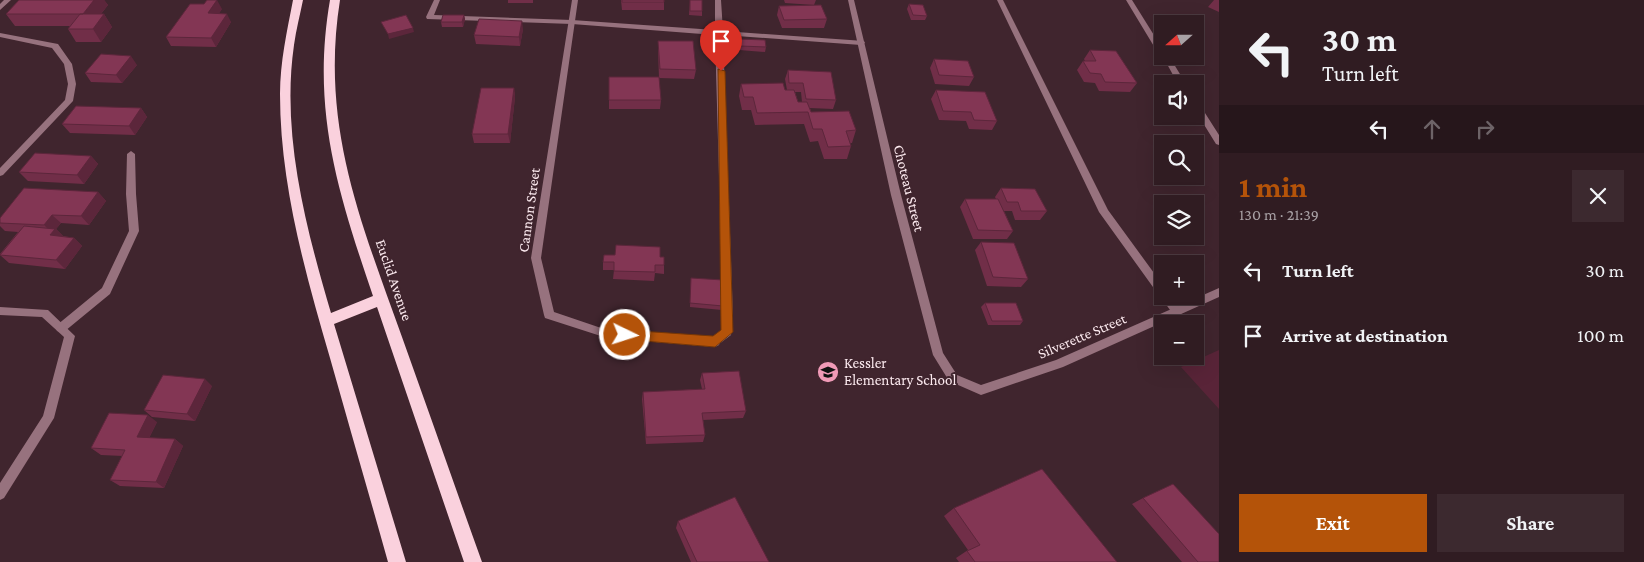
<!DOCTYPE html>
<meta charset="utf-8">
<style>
:root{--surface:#301c22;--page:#3c292f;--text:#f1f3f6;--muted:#a8a1a5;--line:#4b3a40;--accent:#b45309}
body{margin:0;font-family:"Crimson Pro",serif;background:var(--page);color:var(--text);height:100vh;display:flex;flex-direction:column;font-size:19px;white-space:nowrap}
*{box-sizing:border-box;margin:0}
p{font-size:16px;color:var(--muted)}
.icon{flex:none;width:28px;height:28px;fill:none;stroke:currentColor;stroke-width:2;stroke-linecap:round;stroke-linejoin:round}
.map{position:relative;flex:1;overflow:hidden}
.sheet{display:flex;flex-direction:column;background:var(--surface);width:425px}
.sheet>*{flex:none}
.guide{background:#301c22;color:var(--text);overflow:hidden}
.needle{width:32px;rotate:249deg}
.controls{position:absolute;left:1154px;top:15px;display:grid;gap:10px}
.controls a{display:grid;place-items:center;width:50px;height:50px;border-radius:0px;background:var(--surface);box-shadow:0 5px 20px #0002,0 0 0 1px var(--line);font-size:25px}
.pin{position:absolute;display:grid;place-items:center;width:42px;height:42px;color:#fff;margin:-51px -21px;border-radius:50% 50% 50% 0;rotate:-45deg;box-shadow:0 0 5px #0007}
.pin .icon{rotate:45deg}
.me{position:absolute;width:55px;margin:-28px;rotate:94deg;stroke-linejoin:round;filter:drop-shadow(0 0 4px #0008)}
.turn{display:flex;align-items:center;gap:18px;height:105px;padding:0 20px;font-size:22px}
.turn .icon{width:65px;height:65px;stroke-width:2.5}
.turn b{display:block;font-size:35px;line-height:42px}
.lanes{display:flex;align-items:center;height:48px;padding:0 20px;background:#0003;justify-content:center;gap:25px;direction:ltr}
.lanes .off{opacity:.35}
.round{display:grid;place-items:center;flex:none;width:52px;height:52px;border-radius:0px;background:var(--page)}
.overview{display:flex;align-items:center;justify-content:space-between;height:85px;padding:0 20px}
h1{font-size:30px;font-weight:700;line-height:38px;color:var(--accent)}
.primary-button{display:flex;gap:10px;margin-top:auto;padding:10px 20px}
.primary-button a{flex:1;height:58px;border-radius:0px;background:var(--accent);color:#fff;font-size:20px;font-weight:700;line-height:58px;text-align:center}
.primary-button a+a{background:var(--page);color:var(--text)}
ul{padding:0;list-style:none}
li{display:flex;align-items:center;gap:15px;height:65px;padding:0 20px}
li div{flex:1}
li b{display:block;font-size:19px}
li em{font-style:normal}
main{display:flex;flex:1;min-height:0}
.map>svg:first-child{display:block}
.green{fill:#592438}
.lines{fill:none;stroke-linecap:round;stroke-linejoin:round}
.service{fill:#97727e;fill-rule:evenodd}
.minor{fill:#97727e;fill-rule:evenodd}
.trunk{fill:#fad1dd;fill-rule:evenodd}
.wall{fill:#712e48;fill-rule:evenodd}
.shaded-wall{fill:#5c263b}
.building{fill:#833654;stroke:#5c263b}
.route{fill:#b45309;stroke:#753606}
.labels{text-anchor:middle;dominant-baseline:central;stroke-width:4;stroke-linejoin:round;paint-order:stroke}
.street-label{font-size:15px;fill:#fbe9ee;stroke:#40252e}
.poi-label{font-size:15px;fill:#fbe9ee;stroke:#40252e;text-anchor:start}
</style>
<main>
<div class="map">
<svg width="1219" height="562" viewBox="0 0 1219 562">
<rect width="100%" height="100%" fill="#40252e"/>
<!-- green -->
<path class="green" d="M1219 350V409L1181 367Z"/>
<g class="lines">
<!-- service -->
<path class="service" d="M434 0H440L434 15 572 20 715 30V0H721L723 31 864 41 865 43 861 45 723 35 733 317 731 335 715 347 711 345 710 342 722 330 723 317 715 35 572 24 427 19 426 17Z
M997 0H1003L1108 210 1162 284V296H1172L1182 311 1181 314H1173L1162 299 1161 295 1158 294 1099 212Z
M0 33 58 44 72 64 76 84 73 101 3 175 0 176V168L65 100 68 84 64 64 52 48 0 37Z
M131 151 135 154 136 194 139 231 110 294 65 331 61 332 57 331 56 328 57 325 102 288 129 231 126 194 127 154Z"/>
<!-- minor -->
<path class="minor" d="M4 0H11L0 10V4Z
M572 0H578L541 258 554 312 607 330 715 337 719 339 720 342 719 345 715 347 607 338 545 318 544 315 531 258Z
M848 0H854L901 195 943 353 957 375 981 385 1056 360 1219 288V297L1063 367 981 395 949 381 933 355 891 195Z
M1126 0H1132L1162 48V56H1169L1186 84H1178L1162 55 1158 53Z
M1195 101 1198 102 1219 135V145L1216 144 1195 110Z
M0 307 48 310 75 336 54 418 4 498 0 500V483L43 416 64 337 42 317 0 315Z"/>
<!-- trunk -->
<path class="trunk" d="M293 0H303C300 15 296 30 294 45 281 134 306 228 331 313L373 296C338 193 311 110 330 0H340C320 126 361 222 402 337 429 412 455 487 482 562H464L377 307 334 324 406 562H388C369 494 349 426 330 358 305 272 280 184 280 94 280 62 287 31 293 0Z"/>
</g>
<!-- wall -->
<path class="wall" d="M19 0H104L108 5 101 14H104L112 27 101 42H76L68 29 70 26H15L6 14Z
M508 0H533V3H508Z
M621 0H664V10H622Z
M690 0 702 11V16L689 15Z
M784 0H816L814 5 785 3Z
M1214 0H1219V12L1208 7Z
M909 4 927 16 925 20H911L907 9Z
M779 6 827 19 824 28H782L777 15Z
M222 9 219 13 231 22 216 47 171 46 166 37Z
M464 15 465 19 463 27H442L441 22Z
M523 29 520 46 476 44 474 35Z
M739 39 766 47 765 52 739 50Z
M658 41 696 70 694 79 659 78 658 50Z
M1090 50 1137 83 1130 92 1099 91 1095 83 1084 82 1077 70 1083 61H1085L1084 59Z
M934 59 974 77 969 86 935 84 930 68Z
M137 65 122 83 91 82 85 73Z
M788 70 836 100 833 109 810 108 811 112 856 130 852 143H850L851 146 847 159H824L818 141 810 142 804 124 755 125 751 110H742L739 96 741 84 787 90 785 79ZM795 92H801L802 102H798Z
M609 77 661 100 660 109H609Z
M514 88 515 97 510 143H474L472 134Z
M936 90 997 121 992 130 969 129 966 121 939 120 931 99Z
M141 108 147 117 135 135 70 133 62 124Z
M91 156 98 164 84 184 28 181 19 172Z
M1001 188 1047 211 1040 220H1015L1012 211H1004L1013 231 1007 239H973L960 207 965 199H996L995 197Z
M98 192 106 201 89 225 61 223 56 229 63 236 74 238 82 246 65 269 9 263 0 255V254L18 232 5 231 0 226V218Z
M981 242 1028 279 1021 287 987 286 975 250Z
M660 257 664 265V274L655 273 654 281 613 279 614 270H603V262Z
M691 278 723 306 722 310 690 307Z
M985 303 1023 321 1020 325H988L981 307Z
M702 373 746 411 743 418 703 420 705 435 703 442 646 444 642 399 643 392 702 389 700 380Z
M212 386 195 421 152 417 144 410Z
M157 422 149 438 175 439 183 446 164 488 120 486 110 480 123 456 101 455 91 448Z
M1143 498 1219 562H1182L1132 504Z
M954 508 1117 562H959L956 558 968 550 944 516Z
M678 521 769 562H691L676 528Z"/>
<!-- shaded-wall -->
<path class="shaded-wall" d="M94 0H104L108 5 91 26 83 14Z
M217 0 222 9 213 22 208 13Z
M104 14 112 27 101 42 93 29Z
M227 14 231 22 216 47 211 38Z
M464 15 465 19 463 27 462 22Z
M522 21 523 29 520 46 519 37Z
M413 28 414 32 389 39 388 34Z
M131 56 137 65 122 83 116 75Z
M514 88 515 97 510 143 508 134Z
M141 108 147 117 135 135 129 126Z
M91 156 98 164 84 184 77 175Z
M98 192 106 201 89 225 81 216Z
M52 215 61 223 56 229 64 237 50 235 52 233 44 225Z
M74 238 82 246 65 269 56 260Z
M205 379 212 386 195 421 187 414Z
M148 415 157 422 146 444 137 437Z
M175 439 183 446 164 488 156 482Z"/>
<!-- building -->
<path class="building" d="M19 0H94L83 14H6Z
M207 0H217L208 13 227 14 211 38 166 37 190 4H204Z
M622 0H664V2H622Z
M690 0H702V11H690Z
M909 4 923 5 927 16 913 15Z
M821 5 827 19 784 20 779 6Z
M80 14H104L93 29H68Z
M406 15 413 28 388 34 381 22Z
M443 15H464L462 22H441Z
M479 19 522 21 519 37 474 35Z
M739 39 765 40 766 47 740 46Z
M658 41H693L696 70 660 69Z
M1090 50 1116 51 1137 83 1105 82 1101 74 1090 73 1083 61H1096Z
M101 54 131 56 116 75 85 73Z
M934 59 968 61 974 77 939 75Z
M788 70 831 72 836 100 806 99 803 83H789Z
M609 77H659L661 100H609Z
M783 83 785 90H794L798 102H807L811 112 849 111 856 130 846 131 851 146 828 147 822 129H813L808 112 757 113 753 97H744L741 84Z
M481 88H514L508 134H472Z
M936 90 985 92 997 121 974 120 971 112 943 111Z
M76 106 141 108 129 126 62 124Z
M35 153 91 156 77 175 19 172Z
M24 188 98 192 81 216 52 215 44 225 0 223V218Z
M1001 188 1035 189 1047 211H1021L1018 202H1007Z
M965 199H998L1013 231 978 230Z
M24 226 55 229 50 235 74 238 56 260 0 255Z
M981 242 1014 243 1028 279 993 277Z
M616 245 660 247V257H664V265H655V272L614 271V262H603L604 255H615Z
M691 278 723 280V306L690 303Z
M985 303H1016L1023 321H992Z
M739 371 746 411 702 413 705 435 646 437 643 392 705 389 702 373Z
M163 375 205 379 187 414 144 410Z
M109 413 148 415 137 437 175 439 156 482 110 480 125 450 91 448Z
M1042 469 1117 562H975L967 551 980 545 954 508Z
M1173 484 1219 534V562H1198L1143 498Z
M735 497 769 562H697L678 521Z"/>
<!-- route -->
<path class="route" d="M718 69 725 71 733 332 715 347 620 339 619 335 620 332 625 330 713 336 721 330Z"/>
<!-- icons -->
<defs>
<g id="school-disc" transform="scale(1.125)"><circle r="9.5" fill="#f09ab7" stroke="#40252e"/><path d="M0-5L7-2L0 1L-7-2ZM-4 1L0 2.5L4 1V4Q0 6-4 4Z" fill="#111"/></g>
</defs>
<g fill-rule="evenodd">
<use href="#school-disc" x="828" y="372"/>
</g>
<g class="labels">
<!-- street labels -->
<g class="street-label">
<text transform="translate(909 188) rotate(76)">Choteau Street</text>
<text transform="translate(529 210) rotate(-82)">Cannon Street</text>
<text transform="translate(394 280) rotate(71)">Euclid Avenue</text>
<text transform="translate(1082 336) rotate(-23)">Silverette Street</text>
</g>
<!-- poi labels -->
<g class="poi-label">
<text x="844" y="363">Kessler<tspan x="844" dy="17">Elementary School</tspan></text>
</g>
</g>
</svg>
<div class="controls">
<a><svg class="needle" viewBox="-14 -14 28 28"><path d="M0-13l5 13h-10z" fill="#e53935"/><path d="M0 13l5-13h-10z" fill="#a8a1a5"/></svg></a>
<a><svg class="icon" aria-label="sound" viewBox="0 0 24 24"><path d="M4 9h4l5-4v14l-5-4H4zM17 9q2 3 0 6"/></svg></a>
<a><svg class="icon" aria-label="search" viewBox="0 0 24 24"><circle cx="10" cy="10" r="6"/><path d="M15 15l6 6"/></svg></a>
<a><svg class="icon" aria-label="layers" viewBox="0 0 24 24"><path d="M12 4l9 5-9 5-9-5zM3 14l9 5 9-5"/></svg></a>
<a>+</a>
<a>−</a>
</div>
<div class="pin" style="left:721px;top:71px;background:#d93025"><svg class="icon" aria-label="arrive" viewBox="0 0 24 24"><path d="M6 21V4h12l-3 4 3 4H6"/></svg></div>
<svg class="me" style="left:625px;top:335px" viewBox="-20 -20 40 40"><circle r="17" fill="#b45309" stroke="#fff" stroke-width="3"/><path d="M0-11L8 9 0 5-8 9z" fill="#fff"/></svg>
</div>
<section class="sheet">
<div class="guide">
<div class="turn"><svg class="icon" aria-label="left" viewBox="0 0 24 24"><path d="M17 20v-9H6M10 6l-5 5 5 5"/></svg><div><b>30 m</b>Turn left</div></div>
<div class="lanes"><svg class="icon" aria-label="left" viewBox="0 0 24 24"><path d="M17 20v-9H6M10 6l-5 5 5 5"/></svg><svg class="icon off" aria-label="ahead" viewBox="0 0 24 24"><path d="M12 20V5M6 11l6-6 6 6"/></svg><svg class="icon off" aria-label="right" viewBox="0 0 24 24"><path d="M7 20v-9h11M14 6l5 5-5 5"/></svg></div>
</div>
<div class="overview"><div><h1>1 min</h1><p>130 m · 21:39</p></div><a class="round"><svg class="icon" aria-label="close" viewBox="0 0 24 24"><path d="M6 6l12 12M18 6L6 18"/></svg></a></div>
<ul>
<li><svg class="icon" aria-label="left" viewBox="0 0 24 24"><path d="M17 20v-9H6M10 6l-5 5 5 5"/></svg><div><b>Turn left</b></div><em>30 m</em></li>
<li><svg class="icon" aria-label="arrive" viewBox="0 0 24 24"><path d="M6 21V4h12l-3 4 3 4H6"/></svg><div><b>Arrive at destination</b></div><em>100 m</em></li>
</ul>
<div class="primary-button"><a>Exit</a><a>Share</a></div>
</section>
</main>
